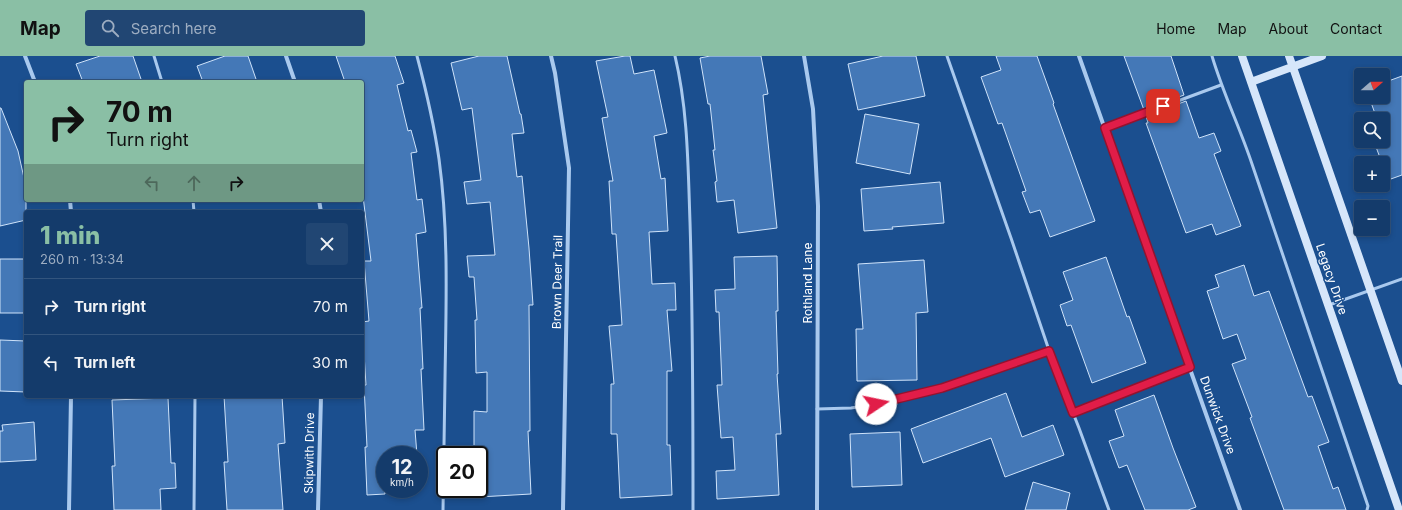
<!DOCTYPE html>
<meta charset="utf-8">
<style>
:root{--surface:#143b6b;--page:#214673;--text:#f1f3f6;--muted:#9dadc1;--line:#33557e;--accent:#8abfa5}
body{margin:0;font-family:Inter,sans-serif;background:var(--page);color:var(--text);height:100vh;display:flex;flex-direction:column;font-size:15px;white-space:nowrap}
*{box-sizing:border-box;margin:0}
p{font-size:13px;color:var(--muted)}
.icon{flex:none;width:22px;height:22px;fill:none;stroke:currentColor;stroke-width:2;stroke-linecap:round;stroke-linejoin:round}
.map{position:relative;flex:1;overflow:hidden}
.side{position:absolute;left:24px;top:154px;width:340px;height:188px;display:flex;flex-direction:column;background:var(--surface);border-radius:4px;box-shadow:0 2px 6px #0003,0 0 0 1px var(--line)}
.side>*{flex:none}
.guide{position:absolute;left:24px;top:24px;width:340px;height:122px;border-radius:4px;box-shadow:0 2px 6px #0003,0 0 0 1px var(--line);background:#8abfa5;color:#111;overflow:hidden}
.needle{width:26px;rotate:70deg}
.buttons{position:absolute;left:1354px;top:12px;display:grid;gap:8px}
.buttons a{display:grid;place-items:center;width:36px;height:36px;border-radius:4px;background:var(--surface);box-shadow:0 2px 6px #0003,0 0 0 1px var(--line);font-size:20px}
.speed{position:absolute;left:376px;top:390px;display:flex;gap:8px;font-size:20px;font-weight:700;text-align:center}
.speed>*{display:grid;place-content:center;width:52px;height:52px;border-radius:50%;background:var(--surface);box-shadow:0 2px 6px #0003,0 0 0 1px var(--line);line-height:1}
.speed small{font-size:10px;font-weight:400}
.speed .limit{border:2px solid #111;border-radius:6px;background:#fff;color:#111}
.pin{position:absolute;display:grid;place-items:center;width:34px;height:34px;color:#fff;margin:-17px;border-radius:8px;box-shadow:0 2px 6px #0006}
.me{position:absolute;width:44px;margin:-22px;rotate:79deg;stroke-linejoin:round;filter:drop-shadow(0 0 3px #0008)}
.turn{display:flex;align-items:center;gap:14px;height:84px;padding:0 16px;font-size:18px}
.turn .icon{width:52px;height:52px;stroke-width:2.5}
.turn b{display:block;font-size:28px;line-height:34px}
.lanes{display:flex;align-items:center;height:38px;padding:0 16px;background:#0003;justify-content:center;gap:20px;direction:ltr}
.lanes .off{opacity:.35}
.round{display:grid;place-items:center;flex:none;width:42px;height:42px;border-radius:4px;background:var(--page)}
.summary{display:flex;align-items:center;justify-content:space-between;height:68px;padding:0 16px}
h1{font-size:24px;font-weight:800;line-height:30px;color:var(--accent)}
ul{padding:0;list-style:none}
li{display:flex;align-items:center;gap:12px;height:56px;padding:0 16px;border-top:1px solid var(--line)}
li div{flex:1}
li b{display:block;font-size:15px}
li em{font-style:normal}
header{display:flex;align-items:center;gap:24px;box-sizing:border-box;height:56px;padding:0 20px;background:var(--accent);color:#111}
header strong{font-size:19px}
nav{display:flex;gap:22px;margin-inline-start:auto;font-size:14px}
.search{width:280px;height:36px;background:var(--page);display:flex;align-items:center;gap:10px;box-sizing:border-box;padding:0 14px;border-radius:4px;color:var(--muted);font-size:15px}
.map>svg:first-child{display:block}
.building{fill:#4478b7;stroke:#cfe3fa}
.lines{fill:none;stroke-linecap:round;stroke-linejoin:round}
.lane{stroke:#a9c9ee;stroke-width:3}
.street{stroke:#a9c9ee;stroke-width:4}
.secondary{stroke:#d6e6fa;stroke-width:8}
.route-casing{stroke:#92132f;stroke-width:10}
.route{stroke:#e11d48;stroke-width:7}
.labels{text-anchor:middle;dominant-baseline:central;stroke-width:3;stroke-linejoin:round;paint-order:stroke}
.street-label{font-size:12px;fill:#fff;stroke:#1b4f8f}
</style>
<header>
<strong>Map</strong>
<div class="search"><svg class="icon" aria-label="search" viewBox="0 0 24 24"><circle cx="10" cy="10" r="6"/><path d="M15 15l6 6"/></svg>Search here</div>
<nav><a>Home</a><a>Map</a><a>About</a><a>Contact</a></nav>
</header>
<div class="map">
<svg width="1402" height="454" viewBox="0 0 1402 454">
<rect width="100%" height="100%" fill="#1b4f8f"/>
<!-- building -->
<path class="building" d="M100 0H133L142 26H83L76 8Z
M225 0H248L257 26H203L197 10Z
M336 0H395L404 27 397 29 408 75 411 74 417 96 411 97 417 144 422 143 426 176 416 178 422 252H420L423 313H421L424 374H415L417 399H385V438L367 439 365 391H367L364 329H366L362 266 369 265 364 205H371L362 132V26H345Z
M479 0H507L520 58H521L524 77 512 78 517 121 522 120 529 192 533 249H529L530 375H528L531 438 479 441V399H474V355L487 356V316L476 317 475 264H477L474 221H469L467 200 495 199 490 146 467 148 464 126 481 124 472 52 462 54 451 7Z
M625 0H630L634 18 654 14 667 77 654 80 661 123 665 122 668 175 649 176 652 228 675 227 676 254H667L672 315H667V389H670L672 439 620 442 617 378H611V328H614L609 270 622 269 616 178H612L609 125H613L602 62 608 61 596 5Z
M710 0H761L768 38 763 39 777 172 738 177 734 144 717 146 715 126 717 125 713 94H715L710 48H708L700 2Z
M883 0H916L925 40 858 54 848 8Z
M996 0H1037L1054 47 1053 48 1095 165 1050 181 1040 154 1030 157 1022 136 1026 135 1002 67 998 68 981 21 1001 14Z
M1124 0H1171L1184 39 1144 54Z
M1402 20V119L1388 124 1383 107H1382L1376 91 1383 89V63H1377L1369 41H1383V27Z
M1186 45 1199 82 1214 77 1221 95 1214 98 1241 170 1216 179 1212 168 1186 177 1146 67H1148L1146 60Z
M0 52H1L18 95 26 131V164L0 170Z
M865 58 919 68 910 118 856 107Z
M940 126 944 167 892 171 893 173 864 175 861 133Z
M777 200 778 255H776L778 318H777L781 378H776L779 439 717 443 716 415 735 414 733 381 721 382 717 329H722L719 256H716L715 234 735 233 734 201Z
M1106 201 1127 261 1129 260 1146 307 1092 327 1071 269 1067 270 1060 249 1073 244 1063 216Z
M0 203H26V257H0Z
M924 204 928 256 916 257 917 324 857 325 856 273H863L858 208Z
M1244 209 1254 240 1269 235 1308 341 1312 340 1329 386 1318 390 1333 433 1338 431 1346 454H1284L1250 362 1252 361 1232 308 1246 303 1237 278 1223 283 1207 235 1219 231 1215 219Z
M0 284 26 285V336L0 335Z
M1006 337 1022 381 1053 369 1064 399 1005 421 991 382 923 407 911 373Z
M1154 339 1173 392 1196 451 1188 454H1145L1127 409 1119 412 1109 385 1124 380 1115 354Z
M224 340H282L285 387 278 388 283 454H227L224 406H228Z
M168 342 171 407H175L176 432 160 433 161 454H114L112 410H115L112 344Z
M34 366 36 404 0 406V375H3L2 369Z
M900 376 902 429 852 431 850 378Z
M1033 426 1070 437 1066 454H1025Z"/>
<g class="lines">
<!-- lane -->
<path class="lane" d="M154 0 162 26
M417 0C426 34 434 68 439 103 449 176 446 251 445 324 444 367 444 411 443 454
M675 0C688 54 688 111 690 166 693 262 693 358 693 454
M947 0 1011 182 1054 309 1079 372 1109 454
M1212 0C1223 37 1240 72 1252 108 1291 222 1330 336 1368 450L1367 454
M1105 72 1221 29
M193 144 194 156
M1329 249 1402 223
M817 353 851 352 888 346 942 332 1049 295
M1073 357 1190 311
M194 454 195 340"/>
<!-- street -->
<path class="street" d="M25 0 35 26
M286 0 295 26
M551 0 555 17 569 112 563 454
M804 0 813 53 818 150 817 454
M1079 0 1240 454
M70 144 71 156
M319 144 321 156
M69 454 71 340
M318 454 321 340"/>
<!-- secondary -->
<path class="secondary" d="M1242 0 1399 454
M1289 0 1402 325
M1251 26 1322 0"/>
</g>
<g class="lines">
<!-- route casing -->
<g class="route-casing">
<path id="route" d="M876 348 942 332 1049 295 1073 357 1190 311 1105 72 1163 50"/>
</g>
<!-- route -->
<use href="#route" class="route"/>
</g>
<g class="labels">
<!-- street labels -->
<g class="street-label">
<text transform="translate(1332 223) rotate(71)">Legacy Drive</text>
<text transform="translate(557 226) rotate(-89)">Brown Deer Trail</text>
<text transform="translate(807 227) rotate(-90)">Rothland Lane</text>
<text transform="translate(1218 359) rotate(70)">Dunwick Drive</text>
<text transform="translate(309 397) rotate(-89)">Skipwith Drive</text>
</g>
</g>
</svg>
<div class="buttons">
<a><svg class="needle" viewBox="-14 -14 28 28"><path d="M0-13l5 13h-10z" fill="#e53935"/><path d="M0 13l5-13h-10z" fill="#9dadc1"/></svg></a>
<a><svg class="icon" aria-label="search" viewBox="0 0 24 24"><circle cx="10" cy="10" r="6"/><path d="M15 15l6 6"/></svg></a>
<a>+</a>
<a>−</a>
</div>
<div class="speed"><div>12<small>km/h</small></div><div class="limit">20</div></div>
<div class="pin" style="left:1163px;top:50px;background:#d93025"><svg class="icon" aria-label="arrive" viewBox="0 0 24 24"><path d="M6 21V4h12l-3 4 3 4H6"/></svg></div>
<svg class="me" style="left:876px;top:348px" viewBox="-20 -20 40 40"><circle r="19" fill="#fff"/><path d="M0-13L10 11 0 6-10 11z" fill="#e11d48"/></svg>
<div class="guide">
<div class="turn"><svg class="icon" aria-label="right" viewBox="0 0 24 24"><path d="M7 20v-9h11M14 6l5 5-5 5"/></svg><div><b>70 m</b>Turn right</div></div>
<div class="lanes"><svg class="icon off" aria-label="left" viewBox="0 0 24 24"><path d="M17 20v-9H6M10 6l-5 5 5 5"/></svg><svg class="icon off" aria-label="ahead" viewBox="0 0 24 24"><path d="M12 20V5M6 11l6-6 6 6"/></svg><svg class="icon" aria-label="right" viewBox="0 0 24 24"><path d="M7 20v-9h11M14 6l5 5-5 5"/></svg></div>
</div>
<section class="side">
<div class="summary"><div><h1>1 min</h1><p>260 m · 13:34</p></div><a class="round"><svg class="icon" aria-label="close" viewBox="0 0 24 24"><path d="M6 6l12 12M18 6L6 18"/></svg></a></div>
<ul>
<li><svg class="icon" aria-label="right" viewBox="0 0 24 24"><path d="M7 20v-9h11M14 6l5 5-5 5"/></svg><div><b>Turn right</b></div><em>70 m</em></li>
<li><svg class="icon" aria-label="left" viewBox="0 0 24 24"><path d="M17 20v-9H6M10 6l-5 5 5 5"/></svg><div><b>Turn left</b></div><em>30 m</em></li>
</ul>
</section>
</div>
